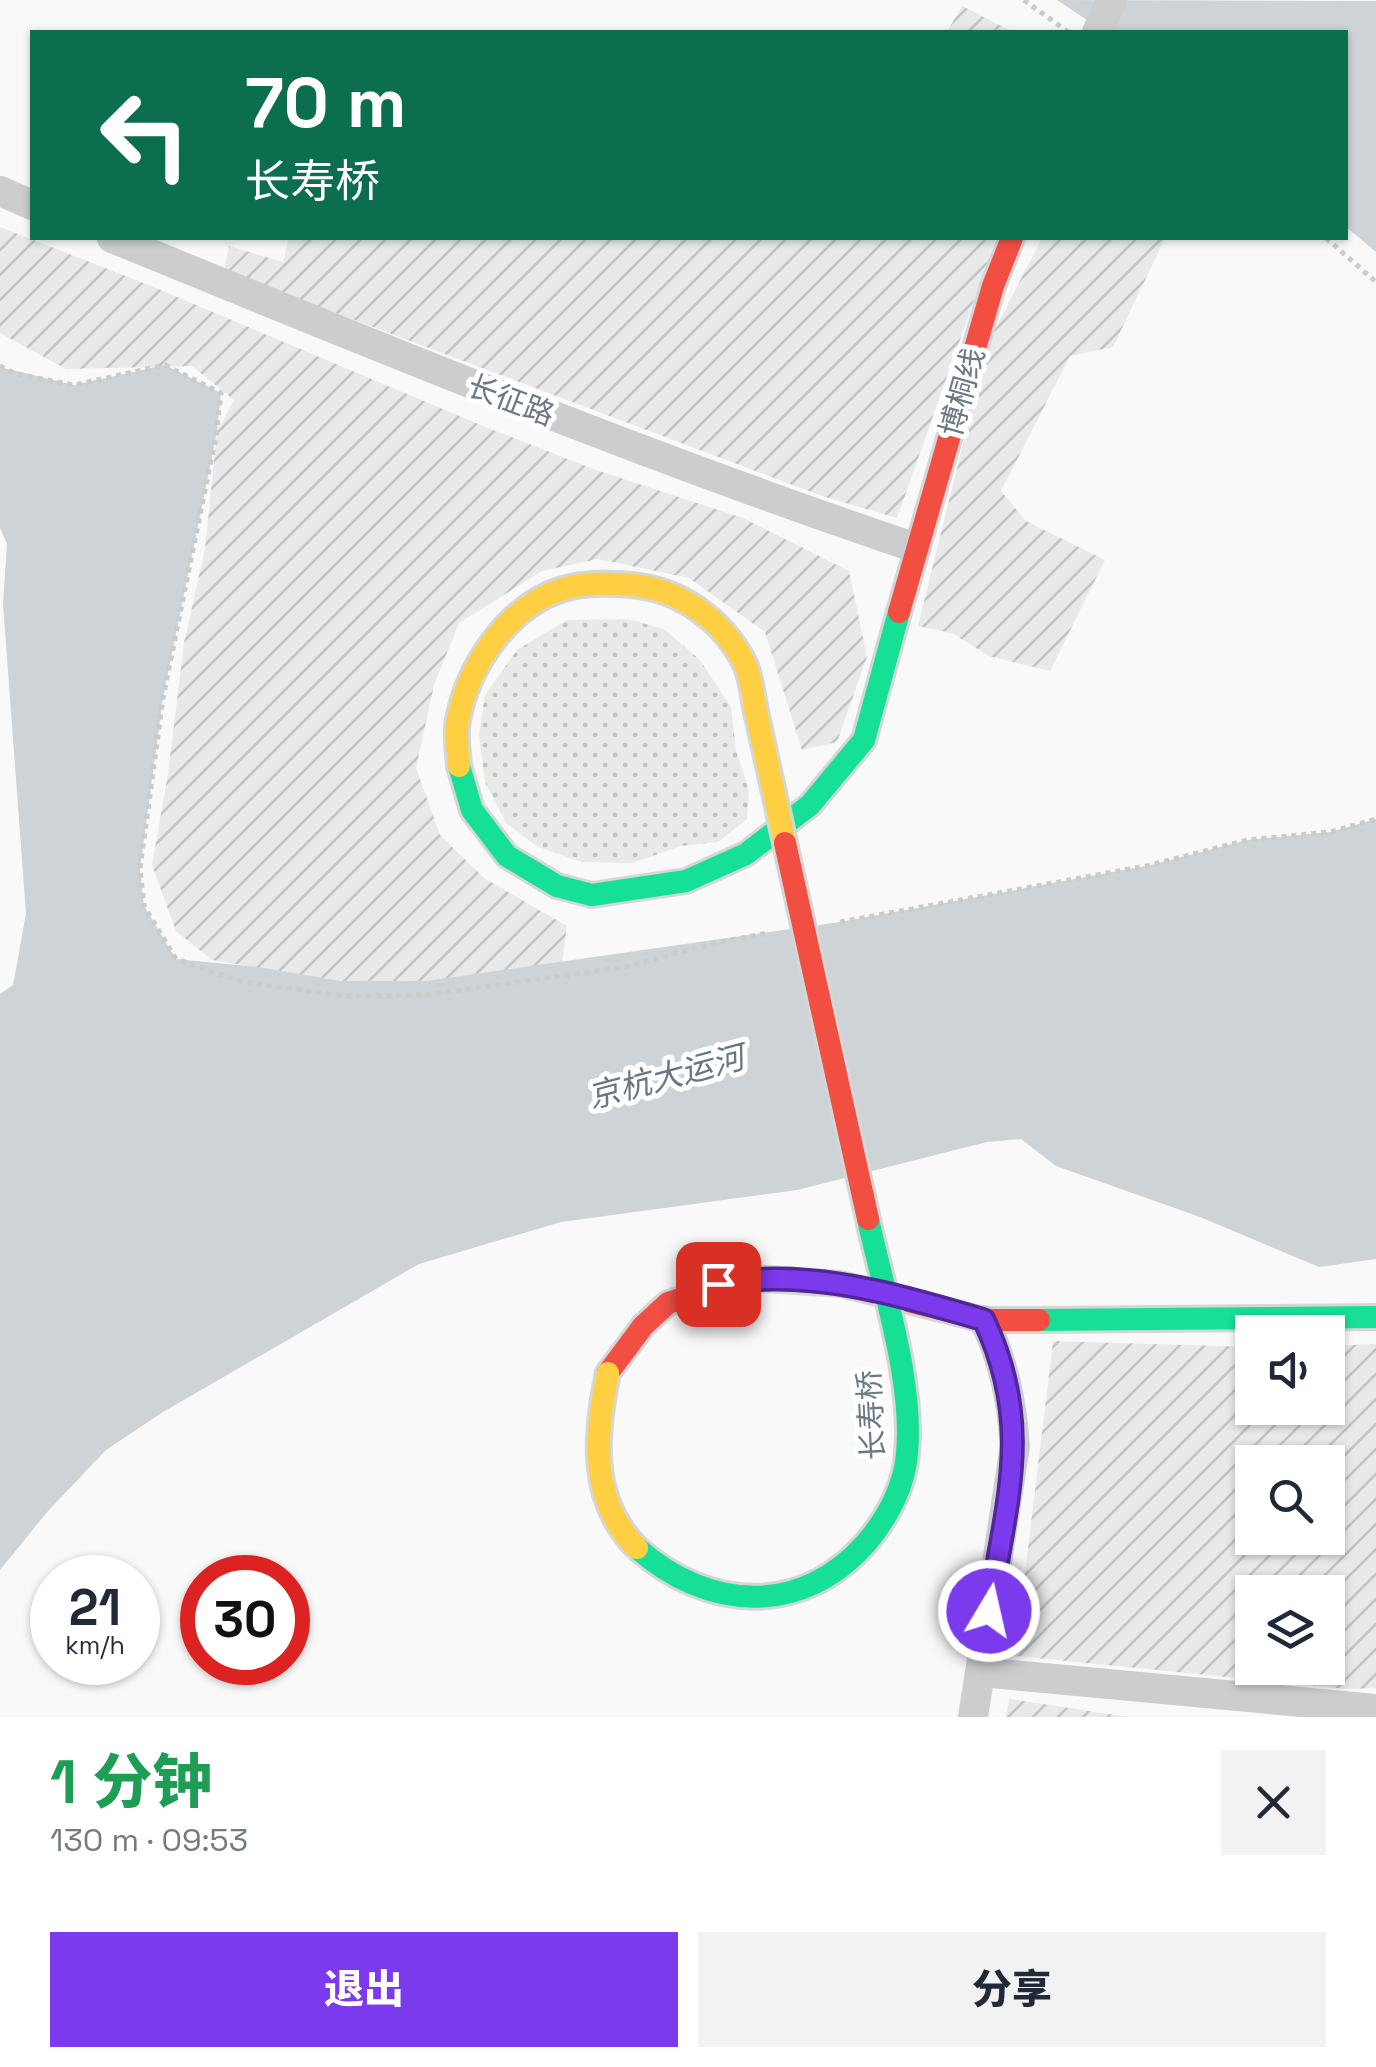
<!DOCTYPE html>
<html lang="zh">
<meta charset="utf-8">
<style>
:root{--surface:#fff;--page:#f2f2f3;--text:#1f2937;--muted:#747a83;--accent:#7c3aed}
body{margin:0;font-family:"Space Grotesk","Noto Sans SC",sans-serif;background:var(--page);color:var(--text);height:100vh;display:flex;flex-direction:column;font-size:38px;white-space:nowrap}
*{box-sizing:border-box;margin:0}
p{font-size:32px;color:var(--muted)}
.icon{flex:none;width:55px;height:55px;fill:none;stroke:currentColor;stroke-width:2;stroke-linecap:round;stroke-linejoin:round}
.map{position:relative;height:1717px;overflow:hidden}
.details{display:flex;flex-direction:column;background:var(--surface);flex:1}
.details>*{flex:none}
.hud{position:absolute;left:30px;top:30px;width:1318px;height:210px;border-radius:0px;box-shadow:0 2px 8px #0004;background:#0b6e4f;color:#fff;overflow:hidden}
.controls{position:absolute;left:1235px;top:1315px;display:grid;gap:20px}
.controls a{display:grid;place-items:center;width:110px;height:110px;border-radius:0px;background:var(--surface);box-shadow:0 2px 8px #0004;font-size:50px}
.speed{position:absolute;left:30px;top:1555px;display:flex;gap:20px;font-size:50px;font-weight:700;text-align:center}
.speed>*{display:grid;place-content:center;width:130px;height:130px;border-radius:50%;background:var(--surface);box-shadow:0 2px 8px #0004;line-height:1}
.speed small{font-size:25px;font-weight:400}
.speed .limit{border:15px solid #d22;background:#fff;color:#111}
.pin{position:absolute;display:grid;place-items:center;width:85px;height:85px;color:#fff;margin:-42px;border-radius:20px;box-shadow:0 5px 15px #0006}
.me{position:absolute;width:110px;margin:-55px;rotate:9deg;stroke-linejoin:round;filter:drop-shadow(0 0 8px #0008)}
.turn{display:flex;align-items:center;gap:35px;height:210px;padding:0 50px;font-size:45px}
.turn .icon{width:130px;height:130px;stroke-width:2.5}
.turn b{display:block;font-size:70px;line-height:85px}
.round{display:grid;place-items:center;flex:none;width:105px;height:105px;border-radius:0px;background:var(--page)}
.overview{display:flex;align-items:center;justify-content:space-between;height:170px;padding:0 50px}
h1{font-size:60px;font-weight:800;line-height:75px;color:#1e9e55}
.primary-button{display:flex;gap:20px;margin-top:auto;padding:20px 50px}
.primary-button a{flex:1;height:115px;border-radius:0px;background:var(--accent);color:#fff;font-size:40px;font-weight:800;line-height:115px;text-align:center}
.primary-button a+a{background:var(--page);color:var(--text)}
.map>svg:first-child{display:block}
.industrial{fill:url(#industrial-furrows);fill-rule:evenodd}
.park{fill:url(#park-dots)}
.water{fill:#ced3d7}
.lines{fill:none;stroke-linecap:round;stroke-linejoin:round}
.fast-casing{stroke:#d5d6d6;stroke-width:28}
.jam-casing{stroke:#d5d6d6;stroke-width:28}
.path{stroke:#cacbcc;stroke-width:5;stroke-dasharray:5 5;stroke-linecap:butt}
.street{stroke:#cccdce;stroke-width:30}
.fast{stroke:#16e098;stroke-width:22}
.jam{stroke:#f24e42;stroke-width:22}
.fast-bridge-casing{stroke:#d5d6d6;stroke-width:28;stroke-linecap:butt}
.slow-bridge-casing{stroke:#d5d6d6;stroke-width:28;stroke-linecap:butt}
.jam-bridge-casing{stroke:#d5d6d6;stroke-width:28;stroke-linecap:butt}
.fast-bridge{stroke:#16e098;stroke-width:22}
.slow-bridge{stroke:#ffcf43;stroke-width:22}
.jam-bridge{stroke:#f24e42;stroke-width:22}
.route-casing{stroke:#51269a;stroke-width:25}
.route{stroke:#7c3aed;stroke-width:18}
.labels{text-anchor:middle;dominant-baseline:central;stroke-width:10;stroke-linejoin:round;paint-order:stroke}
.street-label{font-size:30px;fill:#6c7885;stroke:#fff}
.water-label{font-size:32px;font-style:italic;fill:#687780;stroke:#fff}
</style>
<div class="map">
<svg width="1376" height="1717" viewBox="0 0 1376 1717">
<defs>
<pattern id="industrial-furrows" width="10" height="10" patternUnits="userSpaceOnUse" patternTransform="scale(2.5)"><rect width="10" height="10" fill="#e8e9ea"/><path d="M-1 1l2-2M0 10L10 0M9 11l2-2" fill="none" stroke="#c0c2c3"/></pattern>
<pattern id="park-dots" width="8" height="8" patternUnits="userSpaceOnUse" patternTransform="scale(2.5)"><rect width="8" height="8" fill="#e7eae7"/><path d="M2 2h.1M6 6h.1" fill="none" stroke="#bfc2c1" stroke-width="1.8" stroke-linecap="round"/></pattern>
</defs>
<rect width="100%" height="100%" fill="#f9f9f9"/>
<!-- industrial -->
<path class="industrial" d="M962 6 1013 32H947Z
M0 227 151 286 483 426 596 470 743 518 849 571 867 657 837 742 802 750 765 632 689 578 598 559 542 571 459 623 434 685 416 768 440 835 484 878 567 926 562 963 425 981H341L212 960 176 931 152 865 168 774 184 643 205 549 217 432 234 400 192 366 66 369 0 333Z
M289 238H996L897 518 822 496 224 271 229 246 283 262Z
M1042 238H1165L1113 347 1070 356 1001 491 1026 521 1105 560 1050 671 989 656 952 633 918 626 988 343Z
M1053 1341 1252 1347V1408H1328V1346L1376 1344V1688L1348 1689 1015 1656ZM1252 1462H1328V1538H1252ZM1252 1592H1328V1668H1252Z
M1009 1699 1129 1717H1006Z"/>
<!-- park -->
<path class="park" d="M628 619 664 629 700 660 731 707 736 750 749 791 747 819 718 842 681 846 632 863 582 862 538 847 506 823 485 782 479 734 485 695 517 650 567 620Z"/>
<!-- water -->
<path class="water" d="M1057 0 1376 1V252L1345 226V32H1105Z
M0 364 4 368 74 385 165 365 221 393 217 432 163 698 140 869 144 906 176 959 258 967 341 981H425L840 922 1151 865 1247 840 1330 832 1376 819V1259L1319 1267 1200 1217 1056 1166 1021 1139 987 1142 797 1190 561 1222 419 1264 163 1412 106 1450 48 1511 0 1570V994L13 985 26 914 3 604 7 544 0 528Z"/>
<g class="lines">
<!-- fast casing -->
<g class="fast-casing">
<path id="fast" d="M459 766 472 810 507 856 557 886 592 895 686 881 746 854 810 805 864 740 899 612
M1039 1320 1376 1317"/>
</g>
<!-- jam casing -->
<g class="jam-casing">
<path id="jam" d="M899 612 993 286 1012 238
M608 1373 643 1326 668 1303 732 1283 767 1279 841 1284 984 1320H1039"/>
</g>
<!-- path -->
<path class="path" d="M1024 0 1068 32
M1326 238 1376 282
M0 366 16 374 74 385 165 365 221 393 216 436 163 698 140 869 144 906 176 959 242 982 344 996 424 995 626 967 719 942 769 933
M840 922 1151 865 1247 840 1330 832 1376 819"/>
<!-- street -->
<path class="street" d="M1097 32 1112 0
M0 191 32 205
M112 238C378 347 643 456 916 548
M980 1672 1376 1709
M973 1717 1015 1446C1011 1397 1004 1363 984 1320"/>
<!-- fast -->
<use href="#fast" class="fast"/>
<!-- jam -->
<use href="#jam" class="jam"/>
<!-- fast-bridge casing -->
<g class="fast-bridge-casing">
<path id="fast-bridge" d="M637 1548C708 1611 802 1617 867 1542 888 1517 905 1485 907 1453 914 1383 883 1289 868 1219"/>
</g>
<!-- slow-bridge casing -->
<g class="slow-bridge-casing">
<path id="slow-bridge" d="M459 766C458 751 455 735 458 720 468 666 508 606 563 589 585 582 609 583 631 585 680 589 723 620 745 664 752 679 753 700 757 716 766 758 776 801 785 843
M608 1373C595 1434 589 1500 637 1548"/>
</g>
<!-- jam-bridge casing -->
<g class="jam-bridge-casing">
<path id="jam-bridge" d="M785 843 868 1219"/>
</g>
<!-- fast-bridge -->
<use href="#fast-bridge" class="fast-bridge"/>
<!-- slow-bridge -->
<use href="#slow-bridge" class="slow-bridge"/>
<!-- jam-bridge -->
<use href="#jam-bridge" class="jam-bridge"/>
</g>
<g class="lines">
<!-- route casing -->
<g class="route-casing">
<path id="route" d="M718 1284C736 1282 754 1279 772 1279 843 1278 916 1300 984 1320 1034 1426 1006 1501 989 1611"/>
</g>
<!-- route -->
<use href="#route" class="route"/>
</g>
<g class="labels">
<!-- street labels -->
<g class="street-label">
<text transform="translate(962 392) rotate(-74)">博桐线</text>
<text transform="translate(511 400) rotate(21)">长征路</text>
<text transform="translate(871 1415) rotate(-93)">长寿桥</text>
</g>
<!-- water labels -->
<g class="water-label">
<text transform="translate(666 1077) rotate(-15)">京杭大运河</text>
</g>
</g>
</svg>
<div class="controls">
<a><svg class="icon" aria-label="sound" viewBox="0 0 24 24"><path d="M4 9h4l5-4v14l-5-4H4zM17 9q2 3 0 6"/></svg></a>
<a><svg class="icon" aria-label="search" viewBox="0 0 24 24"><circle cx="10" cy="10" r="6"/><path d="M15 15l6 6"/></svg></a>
<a><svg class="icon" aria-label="layers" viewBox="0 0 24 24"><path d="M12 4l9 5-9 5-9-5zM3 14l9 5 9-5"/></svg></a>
</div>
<div class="speed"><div>21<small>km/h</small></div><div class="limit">30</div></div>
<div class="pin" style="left:718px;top:1284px;background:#d93025"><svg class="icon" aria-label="arrive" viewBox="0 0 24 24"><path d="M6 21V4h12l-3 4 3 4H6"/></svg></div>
<svg class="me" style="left:989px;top:1611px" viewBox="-20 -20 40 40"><circle r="17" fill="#7c3aed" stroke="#fff" stroke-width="3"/><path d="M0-11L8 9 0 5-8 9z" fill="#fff"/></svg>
<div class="hud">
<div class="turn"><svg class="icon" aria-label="left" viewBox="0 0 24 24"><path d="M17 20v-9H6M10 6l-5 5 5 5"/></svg><div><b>70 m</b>长寿桥</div></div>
</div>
</div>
<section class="details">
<div class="overview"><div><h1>1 分钟</h1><p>130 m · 09:53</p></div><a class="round"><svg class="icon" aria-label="close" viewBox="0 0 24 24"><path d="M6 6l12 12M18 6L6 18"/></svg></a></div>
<div class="primary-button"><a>退出</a><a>分享</a></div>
</section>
